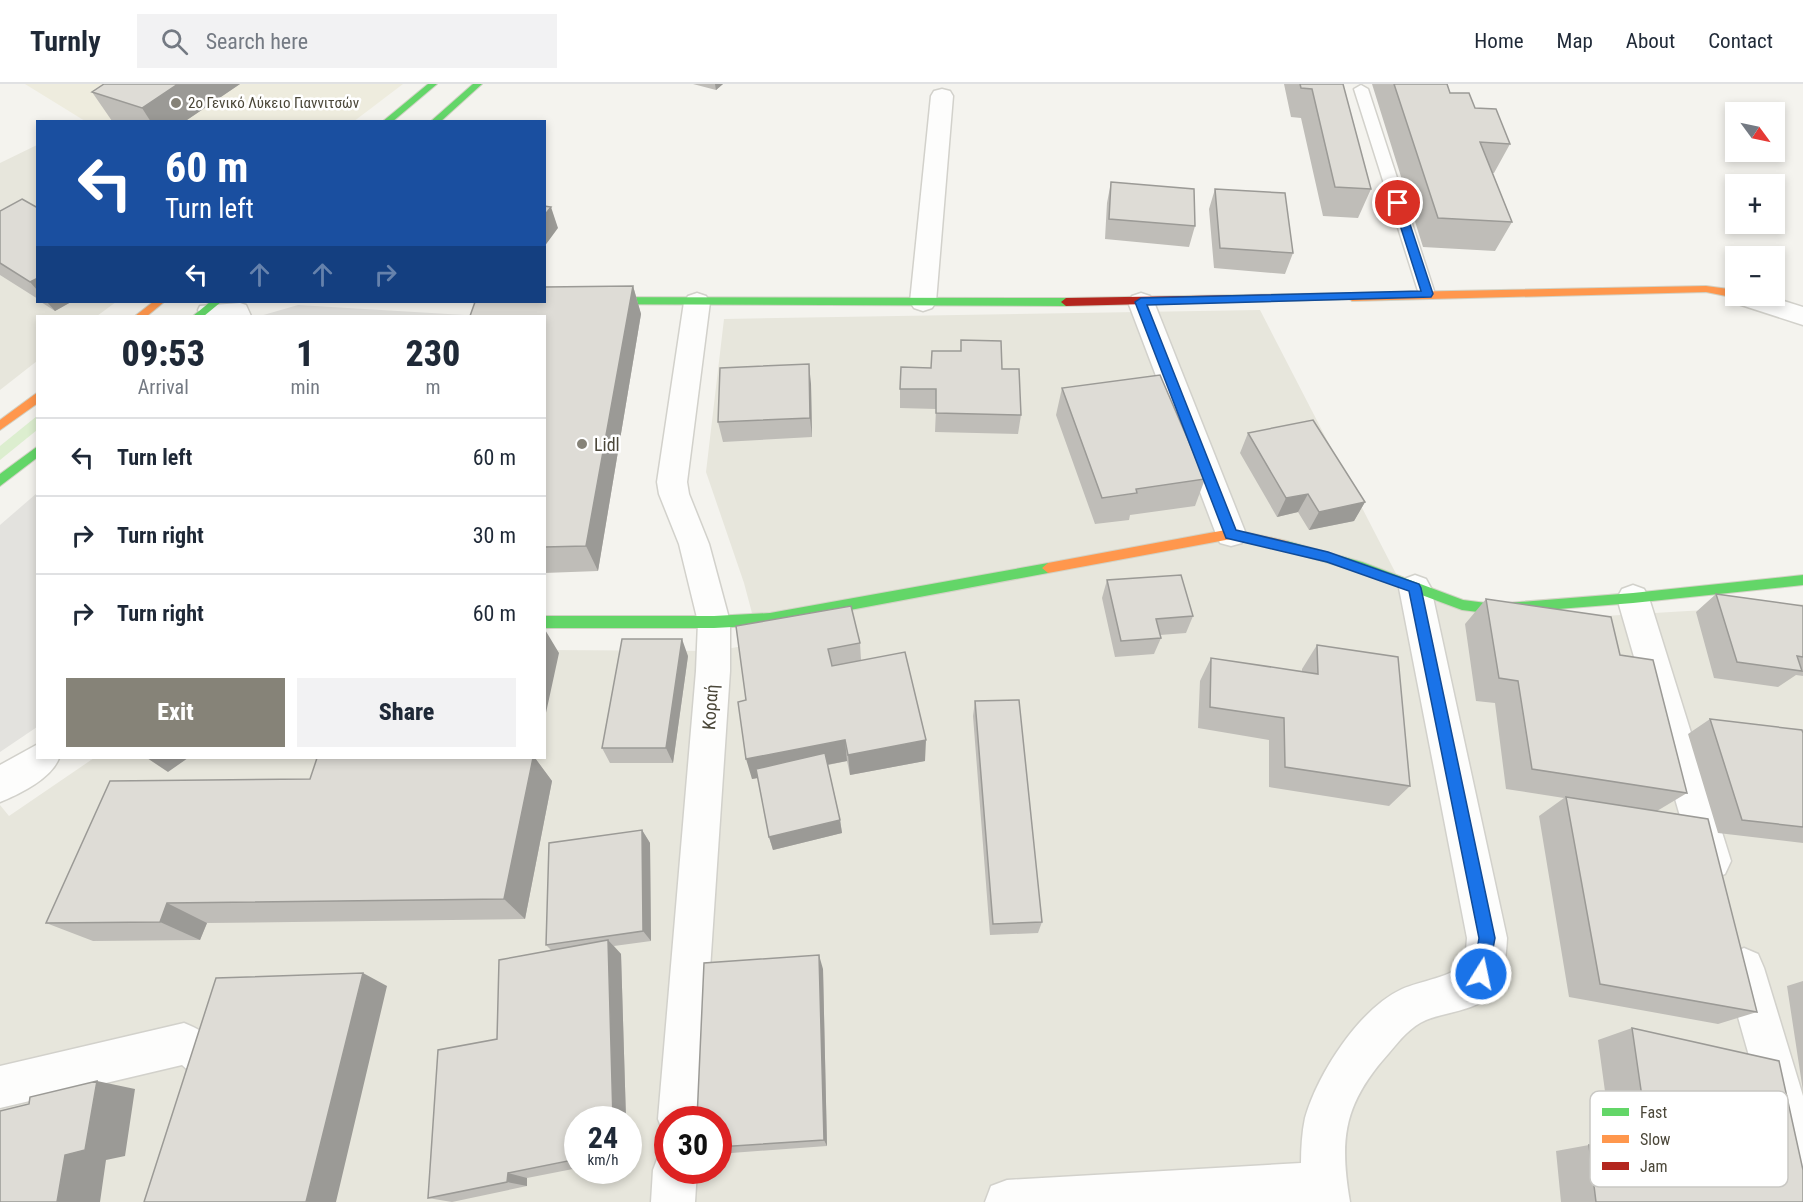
<!DOCTYPE html>
<meta charset="utf-8">
<style>
:root{--surface:#fff;--page:#f2f2f3;--text:#1f2937;--muted:#747a83;--line:#e0e1e3;--accent:#868378}
body{margin:0;font-family:"Roboto Condensed",sans-serif;background:var(--page);color:var(--text);height:100vh;display:flex;flex-direction:column;font-size:22px;white-space:nowrap}
*{box-sizing:border-box;margin:0}
p{font-size:20px;color:var(--muted)}
.icon{flex:none;width:33px;height:33px;fill:none;stroke:currentColor;stroke-width:2;stroke-linecap:round;stroke-linejoin:round}
.map{position:relative;flex:1;overflow:hidden}
.side{position:absolute;left:36px;top:231px;width:510px;height:444px;display:flex;flex-direction:column;background:var(--surface);border-radius:0px;box-shadow:0 3px 9px #0003}
.side>*{flex:none}
.hud{position:absolute;left:36px;top:36px;width:510px;height:183px;border-radius:0px;box-shadow:0 3px 9px #0003;background:#1a4fa0;color:#fff;overflow:hidden}
.needle{width:39px;rotate:123deg}
.tools{position:absolute;left:1725px;top:18px;display:grid;gap:12px}
.tools a{display:grid;place-items:center;width:60px;height:60px;border-radius:0px;background:var(--surface);box-shadow:0 3px 9px #0003;font-size:30px}
.speed{position:absolute;left:564px;top:1022px;display:flex;gap:12px;font-size:30px;font-weight:700;text-align:center}
.speed>*{display:grid;place-content:center;width:78px;height:78px;border-radius:50%;background:var(--surface);box-shadow:0 3px 9px #0003;line-height:1}
.speed small{font-size:15px;font-weight:400}
.speed .limit{border:9px solid #d22;background:#fff;color:#111}
.pin{position:absolute;display:grid;place-items:center;width:51px;height:51px;color:#fff;margin:-26px;border:3px solid #fff;border-radius:50%;box-shadow:0 2px 6px #0007}
.me{position:absolute;width:66px;margin:-33px;rotate:10deg;stroke-linejoin:round;filter:drop-shadow(0 0 4px #0008)}
.turn{display:flex;align-items:center;gap:21px;height:126px;padding:0 30px;font-size:27px}
.turn .icon{width:78px;height:78px;stroke-width:2.5}
.turn b{display:block;font-size:42px;line-height:51px}
.lanes{display:flex;align-items:center;height:57px;padding:0 30px;background:#0003;justify-content:center;gap:30px;direction:ltr}
.lanes .off{opacity:.35}
.eta{display:flex;justify-content:space-evenly;align-items:center;height:102px;text-align:center}
.eta b{font-size:36px;font-weight:800;line-height:42px}
.action{display:flex;gap:12px;margin-top:auto;padding:12px 30px}
.action a{flex:1;height:69px;border-radius:0px;background:var(--accent);color:#fff;font-size:24px;font-weight:800;line-height:69px;text-align:center}
.action a+a{background:var(--page);color:var(--text)}
ul{padding:0;list-style:none}
li{display:flex;align-items:center;gap:18px;height:78px;padding:0 30px;border-top:2px solid var(--line)}
li div{flex:1}
li b{display:block;font-size:22px}
li em{font-style:normal}
header{display:flex;align-items:center;gap:36px;box-sizing:border-box;height:84px;padding:0 30px;background:var(--surface);border-bottom:2px solid var(--line)}
header strong{font-size:28px}
nav{display:flex;gap:33px;margin-inline-start:auto;font-size:21px}
.search{width:420px;height:54px;background:var(--page);display:flex;align-items:center;gap:15px;box-sizing:border-box;padding:0 21px;border-radius:0px;color:var(--muted);font-size:22px}
.map>svg:first-child{display:block}
.residential{fill:#e7e6dc;fill-rule:evenodd}
.education{fill:#eeecde}
.green{fill:#dceecf}
.parking{fill:#e3e2de}
.lines{fill:none;stroke-linecap:round;stroke-linejoin:round}
.lane-casing{stroke:#d2d1cb;stroke-width:3}
.street-casing{stroke:#d2d1cb;stroke-width:3}
.fast-casing{stroke:#d2d2c5;stroke-width:2}
.slow-casing{stroke:#d2d2c5;stroke-width:2}
.jam-casing{stroke:#d2d2c5;stroke-width:2}
.lane{fill:#fdfdfc;fill-rule:evenodd}
.street{fill:#fdfdfc;fill-rule:evenodd}
.fast{fill:#63d668;fill-rule:evenodd}
.slow{fill:#ff974d;fill-rule:evenodd}
.jam{fill:#b3261e;fill-rule:evenodd}
.wall{fill:#bfbdb8}
.shaded-wall{fill:#9b9a96}
.building{fill:#dedcd6;stroke:#9b9a96;stroke-width:1.5}
.route{fill:#1a73e8;stroke:#114b97;stroke-width:1.5}
.poi-dot{fill:#868378;stroke:#fff;stroke-width:2}
.labels{text-anchor:middle;dominant-baseline:central;stroke-width:5;stroke-linejoin:round;paint-order:stroke}
.far-poi-label{font-size:15px;fill:#4b4739;stroke:#fff;text-anchor:start}
.poi-label{font-size:18px;fill:#4b4739;stroke:#fff;text-anchor:start}
.street-label{font-size:18px;fill:#4b4739;stroke:#fff}
.key{fill:#fff;stroke:#c9c8c4;stroke-width:1.5}
.key-label{font-size:16px;fill:#4b4739}
</style>
<header>
<strong>Turnly</strong>
<div class="search"><svg class="icon" aria-label="search" viewBox="0 0 24 24"><circle cx="10" cy="10" r="6"/><path d="M15 15l6 6"/></svg>Search here</div>
<nav><a>Home</a><a>Map</a><a>About</a><a>Contact</a></nav>
</header>
<div class="map">
<svg width="1803" height="1118" viewBox="0 0 1803 1118">
<rect width="100%" height="100%" fill="#f4f3ee"/>
<!-- residential -->
<path class="residential" d="M37 61 38 218H116L97 232H38L37 277 0 306V79Z
M1260 226 1408 513 1537 536 1803 520V1118H0V721L9 732 94 674H544L545 566 715 567 760 559 744 499 706 388 724 235ZM578 1035H628V1086H578ZM668 1035H718V1086H668Z"/>
<!-- education -->
<path class="education" d="M25 0H403L353 38 85 37Z"/>
<!-- green -->
<path class="green" d="M37 332V346L0 376V362Z"/>
<!-- parking -->
<path class="parking" d="M298 221 481 232H260Z
M37 409V643L0 668V441Z"/>
<g class="lines">
<!-- lane casing -->
<g class="lane-casing">
<path id="lane" d="M1361 1 1368 5 1435 210 1433 214H1421L1419 210 1354 5Z
M240 219 246 221 251 232H206L200 230 198 226 200 222Z"/>
</g>
<!-- street casing -->
<g class="street-casing">
<path id="street" d="M942 5 950 7 953 12 936 218 932 224 923 227 914 224 910 218 931 12 934 7Z
M1736 205V212H1768L1803 223V241L1732 218 1728 212Z
M697 209 706 212 710 218 687 398 689 410 709 460 730 538V587L700 1035H668V1052L664 1050 658 1035 696 587 698 538 679 460 659 410 657 398 684 218 688 212Z
M1141 209 1150 212 1154 218 1246 450 1242 459 1231 462 1220 459 1216 450 1128 218 1132 212Z
M1415 491 1426 495 1431 504 1507 854C1506 872 1504 896 1490 911 1475 927 1446 928 1426 936 1411 942 1399 957 1389 969 1344 1019 1339 1054 1350 1118H985L991 1102 1007 1096 1301 1079C1301 1064 1302 1048 1305 1034 1318 989 1359 925 1402 905 1420 897 1453 893 1465 879L1467 854 1399 504 1404 495Z
M1633 501 1644 505 1649 514 1731 777 1725 790 1712 795 1699 790 1693 777 1617 514 1622 505Z
M38 660V674H59C52 694 20 710 0 718V681Z
M1744 864 1758 870 1764 884 1803 1012V1106L1788 1099 1781 1084 1724 884 1730 870Z
M184 939C222 955 242 974 225 1016L210 1022 195 1016 189 1001 191 989 182 981 0 1024V982Z
M668 1067V1086H697L695 1118H651L653 1086 659 1070Z"/>
</g>
<!-- fast casing -->
<g class="fast-casing">
<path id="fast" d="M428 0H437L392 38H382Z
M473 0H482L440 38H430Z
M544 213 1066 214 1071 218 1066 222 540 220 539 218H544Z
M210 218H221L204 232H193Z
M38 362V373L0 402V390Z
M1287 457 1362 478 1463 516 1494 520 1633 509 1803 491V501L1633 519 1494 530 1462 526 1360 488 1283 466 1281 462Z
M1048 479 1054 484 1048 489 770 541 714 544H544V532H714L770 529Z"/>
</g>
<!-- slow casing -->
<g class="slow-casing">
<path id="slow" d="M1706 202 1736 206V212H1740L1736 214 1706 208 1352 217 1347 213 1352 209Z
M153 218H164L147 232H135Z
M38 308V319L0 346V336Z
M1231 445 1287 457 1293 462 1287 467 1231 455 1048 489 1042 484 1048 479Z"/>
</g>
<!-- jam casing -->
<g class="jam-casing">
<path id="jam" d="M1352 209 1356 211V215L1066 222 1061 218 1066 214Z"/>
</g>
<!-- lane -->
<use href="#lane" class="lane"/>
<!-- street -->
<use href="#street" class="street"/>
<!-- fast -->
<use href="#fast" class="fast"/>
<!-- slow -->
<use href="#slow" class="slow"/>
<!-- jam -->
<use href="#jam" class="jam"/>
</g>
<!-- wall -->
<path class="wall" d="M104 0H240L184 38 112 37 92 8Z
M693 0H723L716 6Z
M1284 0H1343L1371 105 1358 134 1323 132 1301 34 1291 33Z
M1372 0H1447L1450 9 1510 60 1494 89H1492L1512 138 1495 167 1423 163Z
M1111 98 1195 142 1189 163 1105 155 1107 119Z
M1215 105 1293 169 1285 190 1214 184 1209 125Z
M38 124V215L0 191V127Z
M633 202 641 230 598 487 544 489V232Z
M41 218H71L55 227Z
M1002 285 1021 331 1018 350 935 348 936 325 900 324V305Z
M811 300 812 353 723 358 718 338Z
M1062 304 1205 395 1195 422 1130 431 1129 436 1095 440 1056 331Z
M1248 349 1365 418 1354 437 1309 446 1298 428 1277 433 1240 369Z
M1107 496 1193 532 1186 549 1160 551 1161 554 1154 570 1115 573 1102 514Z
M1716 510 1803 522V592L1796 591 1778 603 1714 594 1696 528Z
M1486 515 1620 571 1687 709 1657 727 1757 928 1718 940 1569 913 1539 732 1564 714 1506 705 1495 619 1476 617 1465 540Z
M736 542 860 559 861 576 925 677 850 691 847 677 828 681 840 736 842 749 773 766 769 753 758 694 752 695 746 616Z
M1317 561 1410 702 1389 722 1269 703V656L1198 644 1200 597 1211 574 1302 588V585Z
M688 572 673 679H610L602 664Z
M975 617 1042 838 1038 849 990 851 973 632Z
M1710 635 1803 649V759L1718 749 1688 650Z
M317 674H535L552 697 525 835 207 839 200 856 93 857 46 839 310 695Z
M642 746 650 759 651 857 614 862 621 870 626 1035H578V1084L527 1094V1102L452 1118 428 1114 497 955 551 866 546 861Z
M823 885 827 1062 718 1070V1035Z
M1803 897V1007L1787 902Z
M1632 944 1803 1118H1561L1556 1067 1589 1061 1613 1066 1598 956Z"/>
<!-- shaded-wall -->
<path class="shaded-wall" d="M178 0H240L184 38H151L142 24Z
M715 0H723L716 6Z
M551 123 558 144 544 163V132Z
M38 194V207L30 198Z
M633 202 641 230 598 487 586 462Z
M47 218H71L55 227Z
M809 280 811 300 812 353 810 334Z
M1308 410 1298 428 1277 433 1286 414Z
M1365 418 1354 437 1309 446 1319 428Z
M544 544 559 569 544 638Z
M682 555 688 572 673 679 666 664Z
M845 656 847 677 752 695 746 675Z
M926 656 925 677 850 691 848 671Z
M147 674H188L168 688Z
M533 674H535L552 697 525 835 504 815Z
M840 736 842 749 773 766 769 753Z
M642 746 650 759 651 857 643 847Z
M167 819 207 839 200 856 160 838Z
M608 856 621 870 626 1035H613Z
M819 871 823 885 827 1062 824 1056Z
M363 889 387 902 336 1118H306Z
M97 997 135 1005 125 1072 106 1076 100 1118H57L65 1071Z
M508 1089 527 1094V1102L507 1098Z"/>
<!-- building -->
<path class="building" d="M104 0H178L142 24 92 8Z
M1300 0H1343L1371 105 1335 103 1312 5 1301 4Z
M1394 0H1447L1450 9H1469L1475 24 1496 25 1510 60 1480 58 1512 138 1438 134Z
M1111 98 1194 105 1195 142 1109 135Z
M1215 105 1285 109 1293 169 1220 164Z
M22 115 38 124V194L30 198 0 179V127Z
M544 122 551 123 544 132Z
M633 202 586 462 544 463V232H470L475 218H544V203Z
M961 256 1001 257 1002 285H1019L1021 331 936 329V305H900L901 283 931 284 932 267H961Z
M809 280 810 334 718 338 720 284Z
M1160 291 1205 395 1136 405 1137 409 1102 414 1062 304Z
M1313 336 1365 418 1319 428 1308 410 1286 414 1248 349Z
M1181 491 1193 532 1156 535 1161 554 1121 557 1107 496Z
M1716 510 1803 522V573L1797 572 1802 587 1737 578Z
M1486 515 1611 533 1620 571 1653 576 1687 709 1532 685 1518 597 1499 594Z
M851 522 860 559 828 565 832 582 905 568 926 656 848 671 845 656 746 675 738 618 746 616 736 542Z
M622 555H682L666 664H602Z
M1317 561 1398 573 1410 702 1285 683 1284 634 1210 623 1211 574 1318 590Z
M1019 616 1042 838 993 840 975 617Z
M1710 635 1802 646 1803 649V743L1742 736Z
M825 669 840 736 769 753 756 685Z
M317 674H533L504 815 167 819 160 838 46 839 110 697 310 695Z
M1566 713 1708 735 1757 928 1600 900Z
M642 746 643 847 546 861 549 759Z
M608 856 613 1035H578V1075L508 1089 507 1098 428 1114 438 966 497 955 499 876Z
M819 871 824 1056 718 1063V1035H697L704 879Z
M363 889 306 1118H144L216 894Z
M1632 944 1779 977 1803 1086V1118H1596L1589 1061 1651 1075Z
M97 997 85 1066 65 1071 57 1118H0V1027L29 1020 30 1013Z"/>
<!-- route -->
<path class="route" d="M1398 116 1403 119 1433 210 1431 213 1147 221 1236 446 1328 468 1419 500 1421 504 1495 854 1487 896 1481 898 1475 896 1473 890 1479 854 1409 507 1327 478 1226 454 1135 218 1141 214 1421 207 1393 119Z"/>
<!-- markers -->
<g class="poi-dot">
<circle cx="176" cy="19" r="6"/>
<circle cx="582" cy="360" r="6"/>
</g>
<g class="labels">
<!-- far-poi labels -->
<g class="far-poi-label">
<text x="188" y="19">2ο Γενικό Λύκειο Γιαννιτσών</text>
</g>
<!-- poi labels -->
<g class="poi-label">
<text x="594" y="360">Lidl</text>
</g>
<!-- street labels -->
<g class="street-label">
<text transform="translate(710 623) rotate(-86)">Κοραή</text>
</g>
</g>
<!-- legend -->
<rect x="1590" y="1007" width="198" height="96" rx="9" class="key"/>
<rect x="1602" y="1024" width="27" height="8" fill="#63d668"/>
<rect x="1602" y="1051" width="27" height="8" fill="#ff974d"/>
<rect x="1602" y="1078" width="27" height="8" fill="#b3261e"/>
<g class="key-label">
<text x="1640" y="1034">Fast</text>
<text x="1640" y="1061">Slow</text>
<text x="1640" y="1088">Jam</text>
</g>
</svg>
<div class="tools">
<a><svg class="needle" viewBox="-14 -14 28 28"><path d="M0-13l5 13h-10z" fill="#e53935"/><path d="M0 13l5-13h-10z" fill="#747a83"/></svg></a>
<a>+</a>
<a>−</a>
</div>
<div class="speed"><div>24<small>km/h</small></div><div class="limit">30</div></div>
<div class="pin" style="left:1398px;top:119px;background:#d93025"><svg class="icon" aria-label="arrive" viewBox="0 0 24 24"><path d="M6 21V4h12l-3 4 3 4H6"/></svg></div>
<svg class="me" style="left:1481px;top:890px" viewBox="-20 -20 40 40"><circle r="17" fill="#1a73e8" stroke="#fff" stroke-width="3"/><path d="M0-11L8 9 0 5-8 9z" fill="#fff"/></svg>
<div class="hud">
<div class="turn"><svg class="icon" aria-label="left" viewBox="0 0 24 24"><path d="M17 20v-9H6M10 6l-5 5 5 5"/></svg><div><b>60 m</b>Turn left</div></div>
<div class="lanes"><svg class="icon" aria-label="left" viewBox="0 0 24 24"><path d="M17 20v-9H6M10 6l-5 5 5 5"/></svg><svg class="icon off" aria-label="ahead" viewBox="0 0 24 24"><path d="M12 20V5M6 11l6-6 6 6"/></svg><svg class="icon off" aria-label="ahead" viewBox="0 0 24 24"><path d="M12 20V5M6 11l6-6 6 6"/></svg><svg class="icon off" aria-label="right" viewBox="0 0 24 24"><path d="M7 20v-9h11M14 6l5 5-5 5"/></svg></div>
</div>
<section class="side">
<div class="eta">
<div><b>09:53</b><p>Arrival</p></div>
<div><b>1</b><p>min</p></div>
<div><b>230</b><p>m</p></div>
</div>
<ul>
<li><svg class="icon" aria-label="left" viewBox="0 0 24 24"><path d="M17 20v-9H6M10 6l-5 5 5 5"/></svg><div><b>Turn left</b></div><em>60 m</em></li>
<li><svg class="icon" aria-label="right" viewBox="0 0 24 24"><path d="M7 20v-9h11M14 6l5 5-5 5"/></svg><div><b>Turn right</b></div><em>30 m</em></li>
<li><svg class="icon" aria-label="right" viewBox="0 0 24 24"><path d="M7 20v-9h11M14 6l5 5-5 5"/></svg><div><b>Turn right</b></div><em>60 m</em></li>
</ul>
<div class="action"><a>Exit</a><a>Share</a></div>
</section>
</div>
